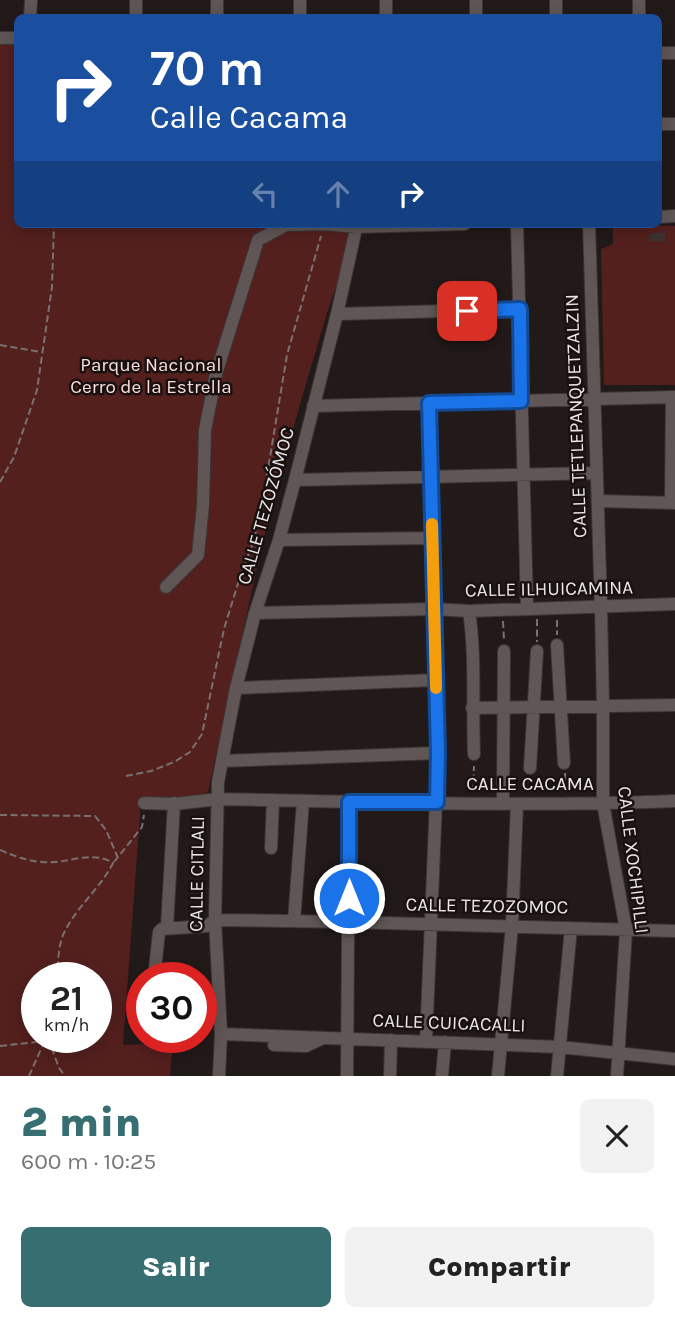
<!DOCTYPE html>
<html lang="es">
<meta charset="utf-8">
<style>
:root{--surface:#fff;--page:#f2f2f2;--text:#222;--muted:#767676;--accent:#376e71}
body{margin:0;font-family:Karla,sans-serif;background:var(--page);color:var(--text);height:100vh;display:flex;flex-direction:column;font-size:26px;white-space:nowrap}
*{box-sizing:border-box;margin:0}
p{font-size:23px;color:var(--muted)}
.icon{flex:none;width:38px;height:38px;fill:none;stroke:currentColor;stroke-width:2;stroke-linecap:round;stroke-linejoin:round}
.map{position:relative;height:1076px;overflow:hidden}
.panel{display:flex;flex-direction:column;background:var(--surface);flex:1}
.panel>*{flex:none}
.hud{position:absolute;left:14px;top:14px;width:648px;height:214px;border-radius:10px;box-shadow:0 4px 18px #0003;background:#1a4fa0;color:#fff;overflow:hidden}
.speed{position:absolute;left:21px;top:962px;display:flex;gap:14px;font-size:35px;font-weight:700;text-align:center}
.speed>*{display:grid;place-content:center;width:91px;height:91px;border-radius:50%;background:var(--surface);box-shadow:0 4px 18px #0003;line-height:1}
.speed small{font-size:18px;font-weight:400}
.speed .limit{border:10px solid #d22;background:#fff;color:#111}
.pin{position:absolute;display:grid;place-items:center;width:60px;height:60px;color:#fff;margin:-30px;border-radius:14px;box-shadow:0 4px 10px #0006}
.me{position:absolute;width:77px;margin:-38px;rotate:0deg;stroke-linejoin:round;filter:drop-shadow(0 0 5px #0008)}
.turn{display:flex;align-items:center;gap:24px;height:147px;padding:0 21px;font-size:32px}
.turn .icon{width:91px;height:91px;stroke-width:2.5}
.turn b{display:block;font-size:49px;line-height:60px}
.lanes{display:flex;align-items:center;height:66px;padding:0 21px;background:#0003;justify-content:center;gap:35px;direction:ltr}
.lanes .off{opacity:.35}
.round{display:grid;place-items:center;flex:none;width:74px;height:74px;border-radius:10px;background:var(--page)}
.overview{display:flex;align-items:center;justify-content:space-between;height:119px;padding:0 21px}
h1{font-size:42px;font-weight:800;line-height:52px;color:var(--accent)}
.primary-button{display:flex;gap:14px;margin-top:auto;padding:14px 21px}
.primary-button a{flex:1;height:80px;border-radius:10px;background:var(--accent);color:#fff;font-size:28px;font-weight:800;line-height:80px;text-align:center}
.primary-button a+a{background:var(--page);color:var(--text)}
.map>svg:first-child{display:block}
.green{fill:#54201e;fill-rule:evenodd}
.building{fill:#3d3332}
.lines{fill:none;stroke-linecap:round;stroke-linejoin:round}
.minor-casing{stroke:#3c3636;stroke-width:14}
.path{stroke:#787170;stroke-width:2;stroke-dasharray:7 3.5;stroke-linecap:butt}
.minor{stroke:#605655;stroke-width:12}
.route-casing{stroke:#114b97;stroke-width:18}
.route{stroke:#1a73e8;stroke-width:12}
.slow{stroke:#f59e0b;stroke-width:12}
.labels{text-anchor:middle;dominant-baseline:central;stroke-width:5;stroke-linejoin:round;paint-order:stroke}
.park-label{font-size:19px;fill:#f9dcda;stroke:#191110}
.street-label{font-size:19px;fill:#ebe5e5;stroke:#191110}
</style>
<div class="map">
<svg width="675" height="1076" viewBox="0 0 675 1076">
<rect width="100%" height="100%" fill="#221a19"/>
<!-- green -->
<path class="green" d="M0 39H17L18 224H357L327 313 300 404 263 540 208 792 193 799 141 801 123 1045 173 1043 170 1076H0ZM37 978H96V1038H37Z
M644 225 675 226V385H604L601 249 613 244V226Z"/>
<!-- building -->
<path class="building" d="M650 233H665V242L649 241Z"/>
<g class="lines">
<!-- minor casing -->
<g class="minor-casing">
<path id="minor" d="M217 0V18
M476 0V18
M556 0V18
M30 18 31 0
M136 18V0
M300 18V0
M386 18V0
M639 18V0
M0 38H18
M658 53H675
M658 124H675
M658 217 675 216
M517 224 527 608
M589 224 601 607 603 706V803L626 930 617 1076
M337 314 520 309
M313 406 675 397
M295 480 597 473
M598 501 675 503
M671 503 672 397
M279 540 432 538
M166 587 198 555 203 505 205 430 216 374 258 240 286 225 324 224 356 227 465 224
M469 611C476 658 472 706 474 754
M255 613 434 609 469 611 675 604
M557 645 564 763
M236 688 436 680
M472 708 675 705
M222 761 438 753
M530 768 537 651
M144 803 175 804 218 799C370 802 523 807 675 801
M503 804 504 651
M271 848 273 800
M294 921 303 801
M167 927 174 803
M154 978 159 932 162 929 207 926 215 920 349 922 675 931
M221 1034 560 1047 675 1059
M426 1041 438 753 429 403
M274 1045 306 1046 321 1039
M219 1076 221 1034 215 920 218 782 236 688 255 613 279 540 295 480 337 314 357 224
M347 1076 349 802
M390 1076 391 1040
M442 1076 445 1042
M498 1076 512 926 517 804
M557 1076 571 928"/>
</g>
<!-- path -->
<path class="path" d="M0 345 41 352
M0 482 14 457 37 390 52 287 54 224
M537 619V642
M557 620V635
M503 621 504 640
M565 773 566 792
M126 776 151 771 174 762 190 752 202 734 224 629 240 577 254 540 263 499 287 355 321 236
M531 780 532 792
M473 792 474 766
M0 815 95 816 106 830 118 858
M0 850C14 856 28 861 42 862 65 865 92 849 113 863 100 889 75 908 63 935 58 948 58 964 57 978
M114 862 142 827 144 815
M48 1038 59 1068 65 1076
M0 1046 36 1042 45 1038
M29 1076 46 1038"/>
<!-- minor -->
<use href="#minor" class="minor"/>
</g>
<g class="lines">
<!-- route casing -->
<g class="route-casing">
<path id="route" d="M349 898V802H437L438 753 429 403 521 401 520 309 467 311"/>
</g>
<!-- route -->
<use href="#route" class="route"/>
<!-- slow -->
<path class="slow" d="M432 524 436 688"/>
</g>
<g class="labels">
<!-- park labels -->
<g class="park-label">
<text x="151" y="365">Parque Nacional<tspan x="151" dy="22">Cerro de la Estrella</tspan></text>
</g>
<!-- street labels -->
<g class="street-label">
<text transform="translate(576 416) rotate(-92)">CALLE TETLEPANQUETZALZIN</text>
<text transform="translate(266 506) rotate(-74)">CALLE TEZOZÓMOC</text>
<text transform="translate(549 589) rotate(-1)">CALLE ILHUICAMINA</text>
<text x="530" y="784">CALLE CACAMA</text>
<text transform="translate(633 860) rotate(83)">CALLE XOCHIPILLI</text>
<text transform="translate(197 874) rotate(-89)">CALLE CITLALI</text>
<text transform="translate(487 906) rotate(1)">CALLE TEZOZOMOC</text>
<text transform="translate(449 1023) rotate(2)">CALLE CUICACALLI</text>
</g>
</g>
</svg>
<div class="speed"><div>21<small>km/h</small></div><div class="limit">30</div></div>
<div class="pin" style="left:467px;top:311px;background:#d93025"><svg class="icon" aria-label="arrive" viewBox="0 0 24 24"><path d="M6 21V4h12l-3 4 3 4H6"/></svg></div>
<svg class="me" style="left:349px;top:898px" viewBox="-20 -20 40 40"><circle r="17" fill="#1a73e8" stroke="#fff" stroke-width="3"/><path d="M0-11L8 9 0 5-8 9z" fill="#fff"/></svg>
<div class="hud">
<div class="turn"><svg class="icon" aria-label="right" viewBox="0 0 24 24"><path d="M7 20v-9h11M14 6l5 5-5 5"/></svg><div><b>70 m</b>Calle Cacama</div></div>
<div class="lanes"><svg class="icon off" aria-label="left" viewBox="0 0 24 24"><path d="M17 20v-9H6M10 6l-5 5 5 5"/></svg><svg class="icon off" aria-label="ahead" viewBox="0 0 24 24"><path d="M12 20V5M6 11l6-6 6 6"/></svg><svg class="icon" aria-label="right" viewBox="0 0 24 24"><path d="M7 20v-9h11M14 6l5 5-5 5"/></svg></div>
</div>
</div>
<section class="panel">
<div class="overview"><div><h1>2 min</h1><p>600 m · 10:25</p></div><a class="round"><svg class="icon" aria-label="close" viewBox="0 0 24 24"><path d="M6 6l12 12M18 6L6 18"/></svg></a></div>
<div class="primary-button"><a>Salir</a><a>Compartir</a></div>
</section>
